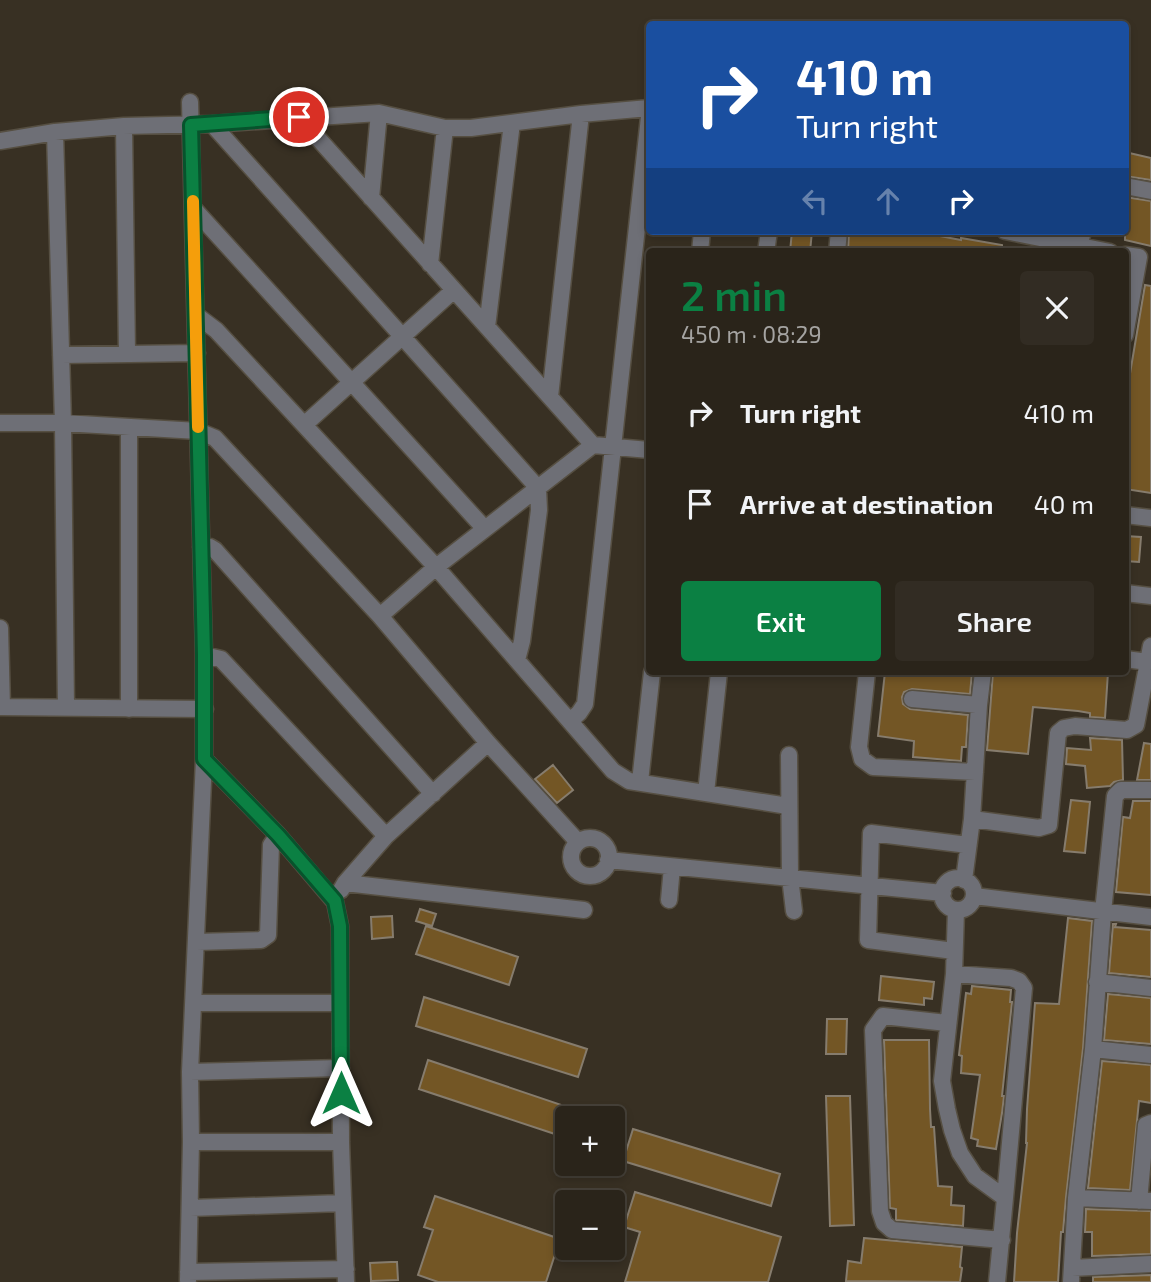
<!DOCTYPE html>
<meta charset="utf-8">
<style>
:root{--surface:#2a241a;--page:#322c23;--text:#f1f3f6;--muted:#a5a4a2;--line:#464139;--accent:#0b8043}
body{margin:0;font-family:"Exo 2",sans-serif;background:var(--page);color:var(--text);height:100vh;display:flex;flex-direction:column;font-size:26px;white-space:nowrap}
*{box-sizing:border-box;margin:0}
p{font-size:23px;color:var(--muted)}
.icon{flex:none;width:38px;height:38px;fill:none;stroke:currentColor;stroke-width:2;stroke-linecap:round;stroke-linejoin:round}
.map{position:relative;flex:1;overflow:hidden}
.panel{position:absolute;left:646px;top:248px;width:483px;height:427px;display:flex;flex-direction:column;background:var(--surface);border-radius:7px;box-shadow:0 4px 10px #0003,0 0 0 2px var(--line)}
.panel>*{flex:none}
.hud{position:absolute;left:646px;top:21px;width:483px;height:214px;border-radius:7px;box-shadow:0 4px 10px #0003,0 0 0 2px var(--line);background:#1a4fa0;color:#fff;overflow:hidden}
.controls{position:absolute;left:555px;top:1106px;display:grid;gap:14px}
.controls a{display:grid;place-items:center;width:70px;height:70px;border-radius:7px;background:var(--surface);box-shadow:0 4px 10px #0003,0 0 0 2px var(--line);font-size:35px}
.pin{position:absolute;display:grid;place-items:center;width:60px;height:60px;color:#fff;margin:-30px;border:4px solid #fff;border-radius:50%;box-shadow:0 2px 7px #0007}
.me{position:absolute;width:77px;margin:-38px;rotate:0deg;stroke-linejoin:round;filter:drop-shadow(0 0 5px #0008)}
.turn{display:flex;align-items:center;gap:24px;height:147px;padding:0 35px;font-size:32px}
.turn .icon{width:91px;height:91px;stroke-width:2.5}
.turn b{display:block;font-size:49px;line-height:60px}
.lanes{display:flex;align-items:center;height:66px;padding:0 35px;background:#0003;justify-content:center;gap:35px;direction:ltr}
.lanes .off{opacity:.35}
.round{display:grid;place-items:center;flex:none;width:74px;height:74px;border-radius:7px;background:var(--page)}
.overview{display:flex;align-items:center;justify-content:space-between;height:119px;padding:0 35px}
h1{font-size:42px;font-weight:600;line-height:52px;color:var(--accent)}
.primary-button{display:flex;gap:14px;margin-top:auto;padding:14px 35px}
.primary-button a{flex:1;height:80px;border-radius:7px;background:var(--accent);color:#fff;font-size:28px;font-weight:600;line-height:80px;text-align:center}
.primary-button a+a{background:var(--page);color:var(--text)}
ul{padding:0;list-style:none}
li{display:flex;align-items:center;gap:21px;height:91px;padding:0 35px}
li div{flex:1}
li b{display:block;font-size:26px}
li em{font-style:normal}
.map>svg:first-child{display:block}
.building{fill:#735625;stroke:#867c6d;stroke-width:2}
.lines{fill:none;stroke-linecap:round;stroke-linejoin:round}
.street-casing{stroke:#564f42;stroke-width:19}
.street{stroke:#6e6f76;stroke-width:16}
.route-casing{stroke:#07532c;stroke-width:18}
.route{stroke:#0b8043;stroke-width:12}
.slow{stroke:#f59e0b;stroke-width:12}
</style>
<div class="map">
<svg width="1151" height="1282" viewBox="0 0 1151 1282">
<rect width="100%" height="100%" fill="#383023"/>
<!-- building -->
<path class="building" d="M1125 152 1151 158V180L1125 176Z
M1125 197 1151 201V246L1125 240Z
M792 231H812L810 252H790Z
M849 231H929V234L961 240V238L1002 245V252H848Z
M1145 285 1151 286V493L1125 489V403Z
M1125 536 1141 537 1139 562 1125 561Z
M885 672H972L970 694 912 689 904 692 902 697 903 704 910 709 968 715 966 747H962L961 761 913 757 914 741 878 736Z
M993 672H1108L1105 718 1090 717V713L1078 711 1033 707 1028 754 987 750Z
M1090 738 1122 740 1123 780 1114 782 1110 786 1087 788 1085 766 1066 764 1067 748 1091 750Z
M1144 743 1151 744V780H1137Z
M553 765 573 790 557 803 535 779Z
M1071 800 1090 802 1085 853 1064 851Z
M1133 801H1151V895L1116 892 1123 817 1130 818Z
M420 909 436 914 432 926 416 921Z
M392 916 393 937 372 939 371 917Z
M1068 918 1092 921V922L1083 1048 1066 1197 1063 1232H1061L1058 1282H1014L1017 1233 1027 1143H1026L1027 1109 1035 1003 1059 1004Z
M1113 924H1116L1115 927 1151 930V977L1109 973Z
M426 926 518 957 509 985 416 954Z
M881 976 934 982 932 999 924 998V1005L879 1000Z
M972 986 1011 990 1010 1002H1012L1002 1096H1004L1002 1113 996 1149 977 1146 978 1140 971 1138 980 1075 961 1073 962 1056 959 1055 966 993 971 994Z
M1108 994 1151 998V1044L1104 1040Z
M424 997 587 1049 578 1077 416 1026Z
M827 1019H847L846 1054H826Z
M884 1040H929L930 1109 931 1127H934L938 1186 952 1187 951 1205 964 1206 963 1226 896 1220V1209L890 1208Z
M428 1060 594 1116 593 1118H567V1138L419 1089Z
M1102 1061 1151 1065V1103L1139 1101 1130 1190 1088 1188Z
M826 1096H850L854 1225 830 1226Z
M633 1129 780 1174 771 1206 623 1161Z
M635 1192 781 1237 768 1282H625L640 1232 624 1227Z
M435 1196 560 1239 546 1282H438L418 1275 433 1230 424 1227Z
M1086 1209 1151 1211V1254L1092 1256V1232H1085Z
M864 1238 962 1247 960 1267 962 1268 960 1282 846 1281 848 1261 861 1263Z
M391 1262H397L398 1280 371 1281 370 1263Z
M1151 1275V1282H1093V1277Z"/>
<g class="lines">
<!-- street casing -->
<g class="street-casing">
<path id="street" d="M190 102 204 655V759L278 835 335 902 340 926 341 1142 346 1282
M299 117 593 445
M212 124 538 488 539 510 522 641 517 660
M124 126 127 354
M55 132 63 423 66 708
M0 141 55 132 124 126 212 124 379 113 445 128H471L581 114 649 108
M1125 186 1151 191
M371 198 379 113
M193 208 485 529
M1005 231 1110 252
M700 252 702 231
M766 252 769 231
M837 252 839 231
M1078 252 1083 231
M1125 255 1139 257 1125 335
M430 264 445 128
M196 315 216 330 436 567 613 771 629 781 788 806
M487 327 512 123
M61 355 197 353
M550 397 581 114
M0 423H63L198 431 215 438 380 616 488 743 578 842
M304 425 454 290
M129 427V709
M1125 515 1151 518
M201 547H210L215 550 433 794
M1125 593 1151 596
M380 616 436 567 593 445 649 450
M0 628 2 707
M204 655 221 659 386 836
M1125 659 1148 662
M867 672 859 747 862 759 873 767 975 772
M912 699 979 705
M0 707 205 709
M570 721 579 713 585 704 649 117
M789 755 790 877 794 911
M204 759 190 1072 191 1142H341
M640 782 652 672
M706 793 719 672
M972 819 1039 828 1049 825 1058 733 1064 728 1075 726 1127 730 1136 725 1151 646
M571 857a19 19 0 1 1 38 0a19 19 0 1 1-38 0Z
M608 860 943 893
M942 894a16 16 0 1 1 32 0a16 16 0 1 1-32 0Z
M964 880 972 819 979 705 983 672
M345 883 584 910
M341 890 345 883 386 836 488 743
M974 896 1151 917
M669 900 672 867
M956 910 954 974 942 1081 947 1109 952 1130 960 1153 975 1176 1005 1198 997 1282
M197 942 261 940 268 935 271 845 278 835
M954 951 868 940 871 833 968 845
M954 974 1011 978 1019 981 1024 988 1005 1198
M1097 982 1151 988
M194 1003H340
M947 1023 883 1016 873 1030 880 1211 884 1223 892 1230 1002 1240
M1093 1049 1151 1055
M190 1072 341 1068
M1076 1198 1151 1201
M1139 1201 1146 1125 1151 1123
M190 1208 343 1203
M1072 1268 1151 1264
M188 1272 346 1269
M188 1280 191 1142
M1071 1282 1076 1198 1093 1049 1103 912 1115 796 1121 790H1151"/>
</g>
<!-- street -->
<use href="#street" class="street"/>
</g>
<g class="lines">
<!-- route casing -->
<g class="route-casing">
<path id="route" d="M299 117 191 125 204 655V759L278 835 335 901 340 926 341 1093"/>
</g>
<!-- route -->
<use href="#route" class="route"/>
<!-- slow -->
<path class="slow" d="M193 201 198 427"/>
</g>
</svg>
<div class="controls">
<a>+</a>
<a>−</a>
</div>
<div class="pin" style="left:299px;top:117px;background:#d93025"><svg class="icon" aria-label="arrive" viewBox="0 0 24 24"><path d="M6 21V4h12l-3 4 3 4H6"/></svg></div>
<svg class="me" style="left:341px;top:1093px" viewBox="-20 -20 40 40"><path d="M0-17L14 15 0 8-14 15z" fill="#0b8043" stroke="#fff" stroke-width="4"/></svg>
<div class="hud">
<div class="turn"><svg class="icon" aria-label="right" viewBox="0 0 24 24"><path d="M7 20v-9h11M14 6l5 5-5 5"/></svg><div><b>410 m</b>Turn right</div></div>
<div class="lanes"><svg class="icon off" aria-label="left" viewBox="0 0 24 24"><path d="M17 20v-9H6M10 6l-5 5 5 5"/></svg><svg class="icon off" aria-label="ahead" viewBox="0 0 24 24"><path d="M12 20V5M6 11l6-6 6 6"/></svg><svg class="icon" aria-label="right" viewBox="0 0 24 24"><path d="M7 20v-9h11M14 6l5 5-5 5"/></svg></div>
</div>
<section class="panel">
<div class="overview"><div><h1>2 min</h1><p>450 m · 08:29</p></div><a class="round"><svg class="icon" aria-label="close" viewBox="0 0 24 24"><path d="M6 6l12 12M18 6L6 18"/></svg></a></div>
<ul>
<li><svg class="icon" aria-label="right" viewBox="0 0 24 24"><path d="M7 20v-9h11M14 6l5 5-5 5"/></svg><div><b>Turn right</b></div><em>410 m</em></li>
<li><svg class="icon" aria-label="arrive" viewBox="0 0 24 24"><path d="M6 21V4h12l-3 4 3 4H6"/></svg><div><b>Arrive at destination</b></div><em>40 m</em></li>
</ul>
<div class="primary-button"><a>Exit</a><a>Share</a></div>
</section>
</div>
